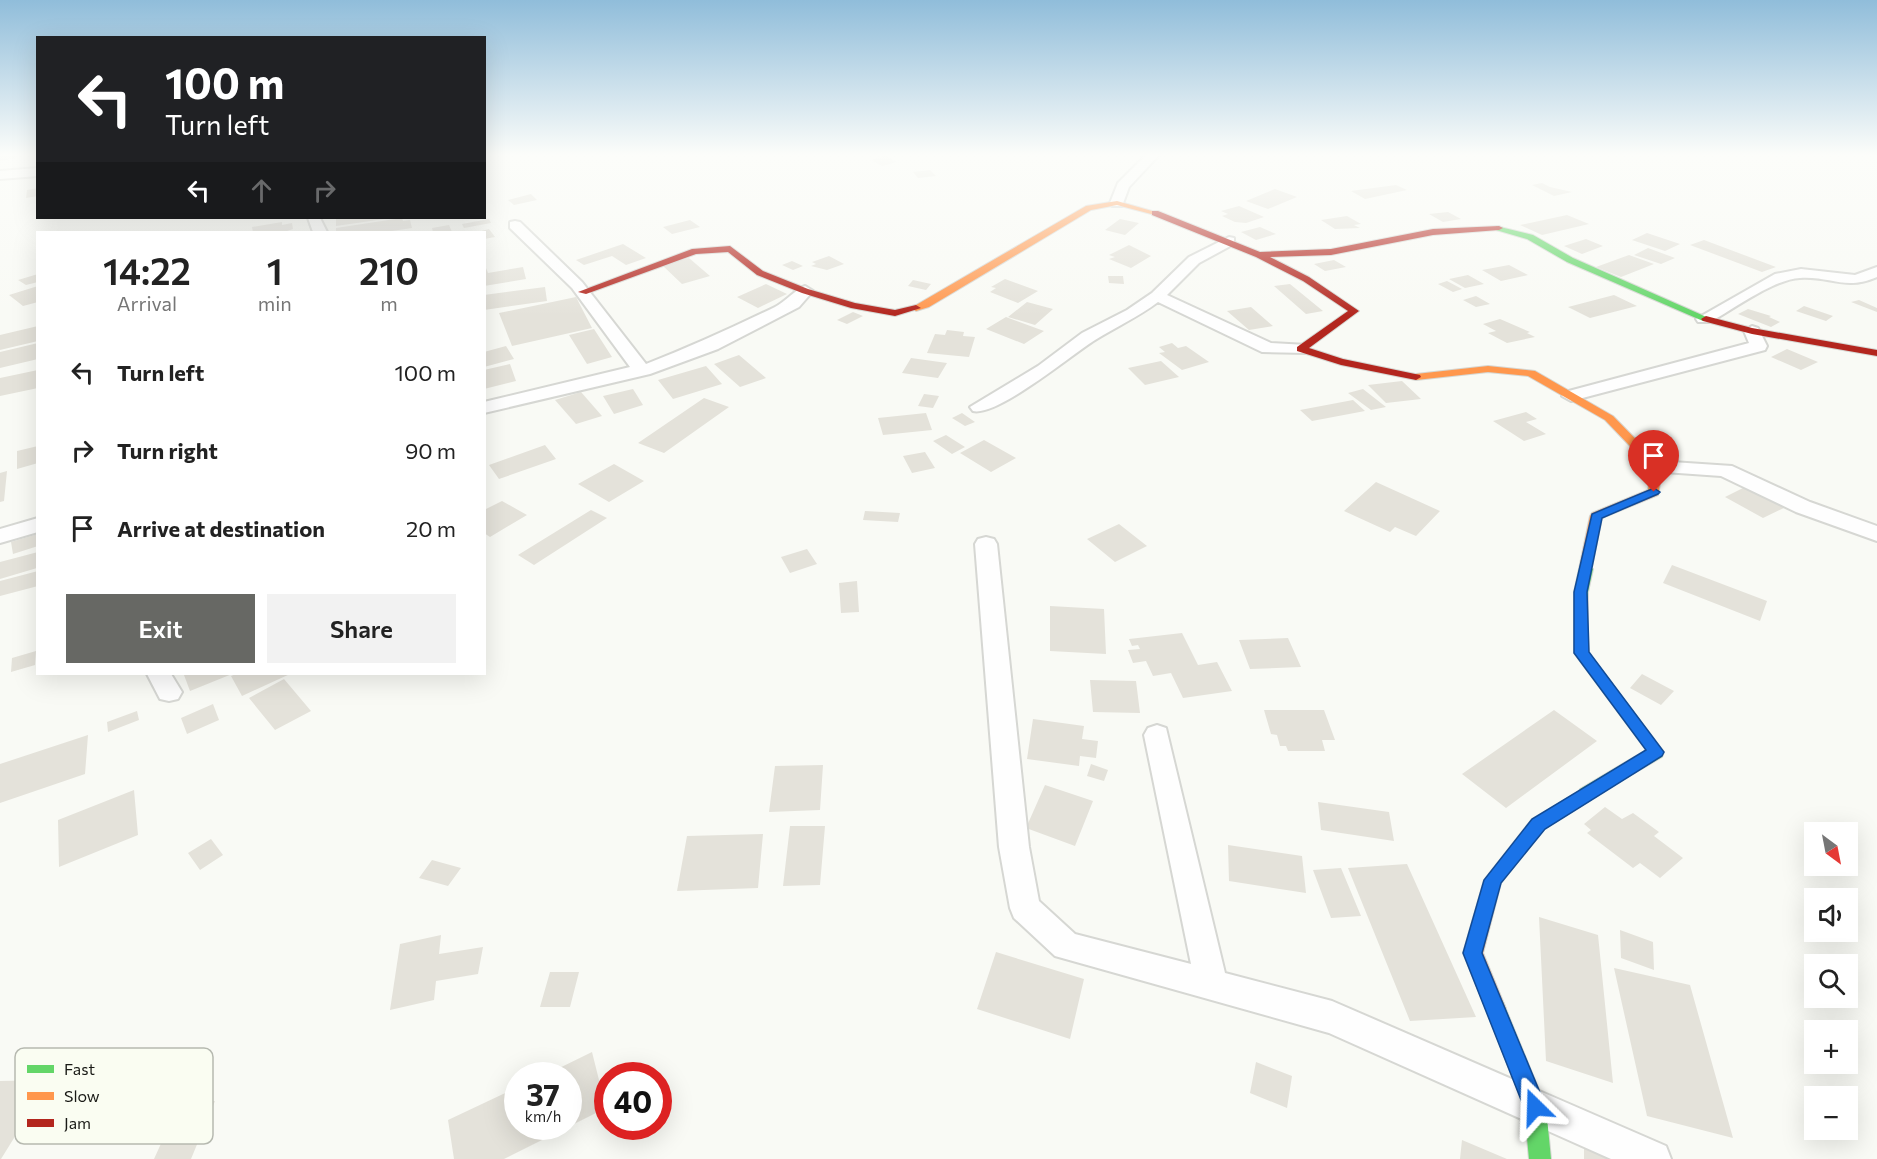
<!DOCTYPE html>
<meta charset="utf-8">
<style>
:root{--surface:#fff;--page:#f2f2f2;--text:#222;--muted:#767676;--accent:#676864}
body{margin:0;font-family:Commissioner,sans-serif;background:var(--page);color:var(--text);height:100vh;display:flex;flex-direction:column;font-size:22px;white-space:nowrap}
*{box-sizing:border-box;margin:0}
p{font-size:20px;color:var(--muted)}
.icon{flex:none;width:33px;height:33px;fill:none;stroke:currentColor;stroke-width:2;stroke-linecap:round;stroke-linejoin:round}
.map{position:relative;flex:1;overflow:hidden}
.side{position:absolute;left:36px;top:231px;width:450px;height:444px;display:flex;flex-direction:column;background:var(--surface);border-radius:0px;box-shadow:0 6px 24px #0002}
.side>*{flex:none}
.banner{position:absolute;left:36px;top:36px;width:450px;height:183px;border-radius:0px;box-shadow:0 6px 24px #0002;background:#202124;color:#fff;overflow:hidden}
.needle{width:39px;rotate:148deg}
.tools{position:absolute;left:1804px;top:822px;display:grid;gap:12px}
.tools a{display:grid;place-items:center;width:54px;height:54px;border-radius:0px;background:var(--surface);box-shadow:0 6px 24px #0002;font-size:30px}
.speed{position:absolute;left:504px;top:1062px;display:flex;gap:12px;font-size:30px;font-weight:700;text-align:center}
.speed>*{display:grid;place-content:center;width:78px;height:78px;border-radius:50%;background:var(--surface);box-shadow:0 6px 24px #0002;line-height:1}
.speed small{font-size:15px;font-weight:400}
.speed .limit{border:9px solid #d22;background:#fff;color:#111}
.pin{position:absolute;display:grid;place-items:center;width:51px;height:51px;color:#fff;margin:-62px -26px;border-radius:50% 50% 50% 0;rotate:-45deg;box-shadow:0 0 6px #0007}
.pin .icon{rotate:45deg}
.me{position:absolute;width:66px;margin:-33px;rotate:338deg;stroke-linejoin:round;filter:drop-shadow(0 0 4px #0008)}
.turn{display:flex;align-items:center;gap:21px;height:126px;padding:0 30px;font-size:27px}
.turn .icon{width:78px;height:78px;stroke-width:2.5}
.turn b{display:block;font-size:42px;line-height:51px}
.lanes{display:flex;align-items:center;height:57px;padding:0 30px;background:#0003;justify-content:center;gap:30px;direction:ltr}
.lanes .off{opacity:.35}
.eta{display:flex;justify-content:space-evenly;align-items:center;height:102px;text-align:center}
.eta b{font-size:36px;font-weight:600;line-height:42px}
.cta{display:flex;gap:12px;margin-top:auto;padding:12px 30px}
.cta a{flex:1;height:69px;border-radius:0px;background:var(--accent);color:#fff;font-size:24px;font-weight:600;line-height:69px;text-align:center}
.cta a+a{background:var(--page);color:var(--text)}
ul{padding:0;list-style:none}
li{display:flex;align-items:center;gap:18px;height:78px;padding:0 30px}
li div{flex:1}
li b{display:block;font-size:22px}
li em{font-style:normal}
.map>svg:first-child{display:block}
.building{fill:#e4e2da}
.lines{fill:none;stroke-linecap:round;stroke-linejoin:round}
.street-casing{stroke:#d6d7d3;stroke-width:4}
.fast-casing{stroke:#d6d7d3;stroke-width:2}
.slow-casing{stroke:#d6d7d3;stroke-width:2}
.jam-casing{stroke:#d6d7d3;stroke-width:2}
.street{fill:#fefefe;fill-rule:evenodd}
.fast{fill:#63d668;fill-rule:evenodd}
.slow{fill:#ff974d;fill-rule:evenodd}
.jam{fill:#b3261e;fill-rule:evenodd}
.route{fill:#1a73e8;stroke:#114b97;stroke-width:1.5}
.key{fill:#fafdf2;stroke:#b6b9b0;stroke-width:1.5}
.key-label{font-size:16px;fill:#191a16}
</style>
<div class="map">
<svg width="1877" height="1159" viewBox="0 0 1877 1159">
<rect width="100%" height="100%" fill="#f9faf5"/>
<!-- building -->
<path class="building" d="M0 154H15L17 158 0 161Z
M885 156 897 162 882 166 871 160Z
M930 170 936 176 918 178 913 172Z
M1542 183 1550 187 1572 192 1554 196 1532 185Z
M1396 185 1407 190 1365 199 1351 191Z
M38 188V196L26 198 27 190Z
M1275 189 1297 197 1268 209 1246 201Z
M531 194 537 200 514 205 508 200Z
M1239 206 1264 217 1246 223 1235 222 1222 216 1228 214 1221 211Z
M1448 212 1461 219 1443 222 1429 214Z
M1567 215 1589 224 1542 235 1520 225Z
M1347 216 1361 224 1354 225 1360 228 1335 229 1321 220Z
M336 218H383L384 219 336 226Z
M402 218 403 221 410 220 412 228 385 232H336V228Z
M489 219 491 223 464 228 462 224Z
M1120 219 1139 223 1125 235 1105 230Z
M690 220 700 227 672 234 663 227Z
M282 222V225L292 223 293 229 284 232H253L252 227Z
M449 225 452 232H433L432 228Z
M1260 227 1276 234 1256 240 1241 232Z
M489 229 495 237 484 239V232H478Z
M1647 233 1680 244 1665 251 1632 240Z
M1586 239 1603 246 1582 254 1564 246Z
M1704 240 1776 267 1762 272 1690 245Z
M623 244 646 258 626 265 612 256 584 265 576 260Z
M1129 245 1151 256 1131 268 1109 259 1115 257 1109 255Z
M1648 248 1675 258 1661 264 1634 255Z
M1629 255 1654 264 1621 277 1596 267Z
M829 256 844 264 827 270 811 266 816 264 812 262Z
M689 258 710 276 682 284 662 265Z
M1334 260 1346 267 1325 271 1314 264Z
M792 261 803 266 793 270 782 265Z
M484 263 488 273 523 267 526 279 484 286Z
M1509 265 1528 275 1501 281 1482 270Z
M38 274V282L26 285 18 280Z
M1468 275 1484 284 1465 288 1449 279Z
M1108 276H1123L1124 284 1109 283Z
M1005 279 1038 291 1018 303 990 292 996 288 991 287Z
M913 280 931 284 926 290 908 286Z
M1447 281 1462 289 1453 292 1438 284Z
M766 284 787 294 758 308 737 297Z
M1290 284 1323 311 1306 314 1274 286Z
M38 286V302L23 306 9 295Z
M545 287 547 301 484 310V295Z
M1614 295 1637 306 1590 318 1568 307Z
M1476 296 1490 304 1476 307 1463 300Z
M576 297 592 328 512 346 499 313Z
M1859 300 1877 308V312L1851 302Z
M1027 302 1053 309 1035 325 1008 317Z
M1804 306 1833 316 1826 321 1796 311Z
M1251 307 1273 326 1249 330 1227 311Z
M1748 309 1771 316 1769 317 1780 322 1771 327 1738 314Z
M853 312 863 316 847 324 837 320Z
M1006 317 1044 331 1024 344 986 329Z
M1500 319 1530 332 1527 333 1535 337 1507 343 1488 333 1496 331 1483 324Z
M38 326V341L0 350V335Z
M594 329 612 357 587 364 569 335Z
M947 330 964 332 963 336 975 337 969 357 927 353 935 334 945 335Z
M38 343V359L0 368V352Z
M1172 343 1178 348 1186 346 1209 362 1182 370 1159 353 1165 352 1159 347Z
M506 346 514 359 484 367V352Z
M1787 349 1818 362 1801 370 1771 357Z
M739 355 766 378 740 387 714 364Z
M911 358 947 363 938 378 902 373Z
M1161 361 1179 377 1145 385 1128 368Z
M510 364 516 381 484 389V370Z
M706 366 722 384 673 399 658 380Z
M38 370V388L0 396V378Z
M1402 381 1421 399 1386 403 1368 385Z
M633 389 643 405 614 414 603 396Z
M1363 389 1386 407 1371 410 1348 393Z
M581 392 602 416 576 424 555 400Z
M924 394 939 396 933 408 918 406Z
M704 398 729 407 664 453 638 443Z
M1353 400 1365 411 1312 421 1300 410Z
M1526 412 1537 419 1526 422 1546 434 1524 441 1493 421Z
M926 413 932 430 883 435 878 418Z
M962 413 975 422 965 426 952 418Z
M946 435 965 447 952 454 933 441Z
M984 440 1016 458 991 472 960 453Z
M545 445 556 459 499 479 489 465Z
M38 446V463L17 469V451Z
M925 452 935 468 912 473 903 456Z
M614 464 644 481 609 502 578 484Z
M7 471 4 501 0 502V473Z
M1376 482 1440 511 1416 536 1395 527 1390 532 1344 511Z
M1747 486 1786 507 1763 518 1725 497Z
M502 501 527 515 490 537 484 533V510Z
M591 510 607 518 534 565 518 555Z
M865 511 900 513 898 522 863 520Z
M1119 524 1147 546 1115 562 1087 539Z
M38 534V546L13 554 11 542Z
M807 549 817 564 790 573 781 557Z
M38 552 37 568 0 579V562Z
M1672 565 1767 601 1760 621 1663 583Z
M38 571V586L0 596V581Z
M857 581 859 612 841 613 839 583Z
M1050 606 1104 609 1106 654 1050 651Z
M1182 633 1198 665 1217 662 1232 691 1183 698 1171 673 1153 676 1146 661 1133 663 1128 650 1140 649 1138 645 1132 646 1129 639Z
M1288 638 1301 667 1250 669 1239 640Z
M36 651 35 665 11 672 12 658Z
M188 674H232L190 691 184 675Z
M236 674H290L242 696 231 676Z
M1642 674 1674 691 1661 705 1630 688Z
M284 679 311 711 275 730 249 698Z
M1090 680 1136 681 1140 713 1093 712Z
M213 704 219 720 187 734 181 718Z
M1264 710H1324L1335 740H1322L1325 751H1288L1286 746H1280L1277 735 1271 734Z
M1554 710 1597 741 1506 808 1462 774Z
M137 711 139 720 108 732 107 722Z
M1033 719 1084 726 1082 739 1098 741 1096 758 1080 756 1079 766 1027 759Z
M88 735 85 774 0 803V764Z
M1091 764 1108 770 1104 781 1087 776Z
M823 765 820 810 769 812 775 766Z
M1045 785 1093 801 1075 846 1026 828Z
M134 790 138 835 59 867 58 820Z
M1318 802 1389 812 1394 841 1321 830Z
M1605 807 1622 819 1633 813 1659 832 1654 836 1683 858 1660 878 1640 863 1633 868 1587 833 1591 830 1584 824Z
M790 826H825L820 885 783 886Z
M763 834 758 888 677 891 687 836Z
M211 839 223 855 200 870 188 853Z
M1228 845 1302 856 1306 893 1229 881Z
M432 860 461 868 448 886 419 878Z
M1407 864 1476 1017 1410 1021 1348 868Z
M1341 868 1361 916 1331 918 1313 870Z
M1539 917 1598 935 1613 1083 1546 1061Z
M1620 930 1653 942 1654 970 1621 958Z
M441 935 439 954 483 947 478 974 436 981 434 1000 390 1010 400 944Z
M996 952 1084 979 1070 1039 977 1009Z
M1614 968 1690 985 1733 1138 1647 1116Z
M550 972H579L570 1007H540Z
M592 1052 606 1108 504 1159H454L448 1120 518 1087V1126H568V1076H543Z
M1256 1062 1292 1076 1287 1108 1250 1093Z
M50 1080 1 1159H0V1081Z
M215 1101 191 1159H154L179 1104Z
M1462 1140 1507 1159H1460Z
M1584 1148 1611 1159H1584Z"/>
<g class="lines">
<!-- street casing -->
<g class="street-casing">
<path id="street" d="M1147 154H1160L1129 187 1122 206H1112L1110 203 1118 183Z
M38 168V176L0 179V171Z
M308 218H320L327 232H313Z
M515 221 520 222 582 282 646 364C690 347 732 328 775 307 785 302 796 289 805 286L813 291 799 307 718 349 650 374 484 413V402L630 367 572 288 510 228V222Z
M1229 237 1234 238V244L1199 263 1167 295 1271 343 1307 345 1309 349 1307 353 1262 352 1158 302C1138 317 1116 327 1095 340 1071 355 997 417 973 411L970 407 1038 366 1082 333 1127 310 1152 293 1189 257Z
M1877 267V277C1845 291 1831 276 1800 278 1774 279 1734 309 1710 322H1698L1696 319 1775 274 1801 269 1855 275Z
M1752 326 1758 328 1767 346 1765 350 1571 401 1562 396 1565 392 1749 343 1744 331Z
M1657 461 1732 466 1810 502 1877 526V541L1796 512 1721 476 1650 471 1647 467 1650 463Z
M38 518V532L0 543V529Z
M986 537 994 539 997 544 1029 847 1039 901 1075 934 1191 964 1144 735 1148 728 1157 725 1166 728 1225 973 1332 1001 1666 1146 1671 1159H1611L1329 1033 1055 956 1014 918 1010 908 999 847 975 544 978 539Z
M147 674H171L182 692 178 699 169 701 160 699Z"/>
</g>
<!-- fast casing -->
<g class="fast-casing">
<path id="fast" d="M1496 226 1533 235 1573 258 1711 319 1703 321 1567 262 1527 239 1496 230Z
M1586 565 1593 569 1588 592V652L1664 752 1662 757 1586 801 1580 799 1578 794 1580 789 1646 750 1574 653V592L1579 569Z
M1496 999 1503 1002 1546 1107 1551 1159H1529L1524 1107 1486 1009 1489 1002Z"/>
</g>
<!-- slow casing -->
<g class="slow-casing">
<path id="slow" d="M1117 201 1159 213 1155 215 1117 205 1091 210 929 307 916 311 911 308 1086 206Z
M1488 366 1535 371 1613 416 1663 467 1658 495 1602 518 1591 572H1581L1579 569 1590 516 1592 513 1648 490 1651 468 1605 420 1528 376 1488 372 1416 380 1411 377 1416 374Z
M1586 787 1592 789 1594 794 1592 799 1544 829 1501 883 1483 953 1506 1009 1503 1016 1496 1019 1489 1016 1463 953 1484 880 1532 819Z"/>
</g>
<!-- jam casing -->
<g class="jam-casing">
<path id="jam" d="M1152 211H1158L1260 252 1331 249 1433 229 1499 226 1503 228 1499 230 1433 235 1331 255 1270 257 1309 277 1359 311 1309 348 1343 359 1420 375 1421 377 1416 380 1341 365 1297 351V347L1348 311 1303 281 1256 257 1152 215Z
M730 246 763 271 808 289 855 303 895 310 916 305 921 308 895 316 851 308 802 293 757 275 728 252 696 254 586 294 578 292 692 249Z
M1706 316 1752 328 1877 350V356L1752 334 1703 321 1701 319Z"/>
</g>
<!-- street -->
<use href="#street" class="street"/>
<!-- fast -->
<use href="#fast" class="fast"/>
<!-- slow -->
<use href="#slow" class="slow"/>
<!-- jam -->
<use href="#jam" class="jam"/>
</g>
<!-- sky -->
<linearGradient id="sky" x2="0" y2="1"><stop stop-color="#90bdda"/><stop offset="0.49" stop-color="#fcfdfa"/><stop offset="1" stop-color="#fcfdfa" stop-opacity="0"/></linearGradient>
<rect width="1877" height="316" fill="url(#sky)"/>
<!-- route -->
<path class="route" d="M1654 488 1660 492 1658 494 1602 518 1587 592 1589 652 1664 752 1662 756 1545 829 1501 883 1482 953 1546 1107 1542 1115 1535 1118 1527 1115 1463 953 1484 880 1532 819 1646 750 1574 653V592L1592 514Z"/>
<!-- legend -->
<rect x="15" y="1048" width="198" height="96" rx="9" class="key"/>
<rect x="27" y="1065" width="27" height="8" fill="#63d668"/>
<rect x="27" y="1092" width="27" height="8" fill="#ff974d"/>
<rect x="27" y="1119" width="27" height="8" fill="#b3261e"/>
<g class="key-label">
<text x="64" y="1075">Fast</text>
<text x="64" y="1102">Slow</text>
<text x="64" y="1129">Jam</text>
</g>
</svg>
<div class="tools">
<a><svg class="needle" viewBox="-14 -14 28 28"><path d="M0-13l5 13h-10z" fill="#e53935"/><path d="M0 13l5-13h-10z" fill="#767676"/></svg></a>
<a><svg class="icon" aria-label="sound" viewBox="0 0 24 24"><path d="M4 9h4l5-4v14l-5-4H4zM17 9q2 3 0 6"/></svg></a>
<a><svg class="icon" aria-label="search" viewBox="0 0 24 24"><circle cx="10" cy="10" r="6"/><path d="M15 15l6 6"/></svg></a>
<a>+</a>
<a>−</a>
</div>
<div class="speed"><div>37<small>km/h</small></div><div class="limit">40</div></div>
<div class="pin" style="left:1654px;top:492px;background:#d93025"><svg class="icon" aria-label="arrive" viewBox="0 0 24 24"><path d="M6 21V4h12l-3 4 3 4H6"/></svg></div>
<svg class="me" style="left:1535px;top:1107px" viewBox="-20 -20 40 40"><path d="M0-17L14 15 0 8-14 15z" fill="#1a73e8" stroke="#fff" stroke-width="4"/></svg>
<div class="banner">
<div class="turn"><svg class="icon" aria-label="left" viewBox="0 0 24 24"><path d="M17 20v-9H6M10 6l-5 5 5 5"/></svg><div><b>100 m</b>Turn left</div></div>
<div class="lanes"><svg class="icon" aria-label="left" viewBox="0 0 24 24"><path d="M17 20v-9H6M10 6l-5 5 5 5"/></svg><svg class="icon off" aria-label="ahead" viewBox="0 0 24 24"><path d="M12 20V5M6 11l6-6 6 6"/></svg><svg class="icon off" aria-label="right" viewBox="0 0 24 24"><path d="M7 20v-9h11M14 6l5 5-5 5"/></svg></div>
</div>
<section class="side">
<div class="eta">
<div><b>14:22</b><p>Arrival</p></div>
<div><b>1</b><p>min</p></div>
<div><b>210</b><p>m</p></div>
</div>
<ul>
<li><svg class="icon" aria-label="left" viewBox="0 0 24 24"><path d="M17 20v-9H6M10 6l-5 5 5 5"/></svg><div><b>Turn left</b></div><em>100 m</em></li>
<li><svg class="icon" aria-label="right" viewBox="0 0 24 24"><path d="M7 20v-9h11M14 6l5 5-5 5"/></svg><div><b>Turn right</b></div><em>90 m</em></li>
<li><svg class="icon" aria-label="arrive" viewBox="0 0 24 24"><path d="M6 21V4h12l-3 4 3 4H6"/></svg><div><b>Arrive at destination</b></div><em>20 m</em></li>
</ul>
<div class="cta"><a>Exit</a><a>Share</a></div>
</section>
</div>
